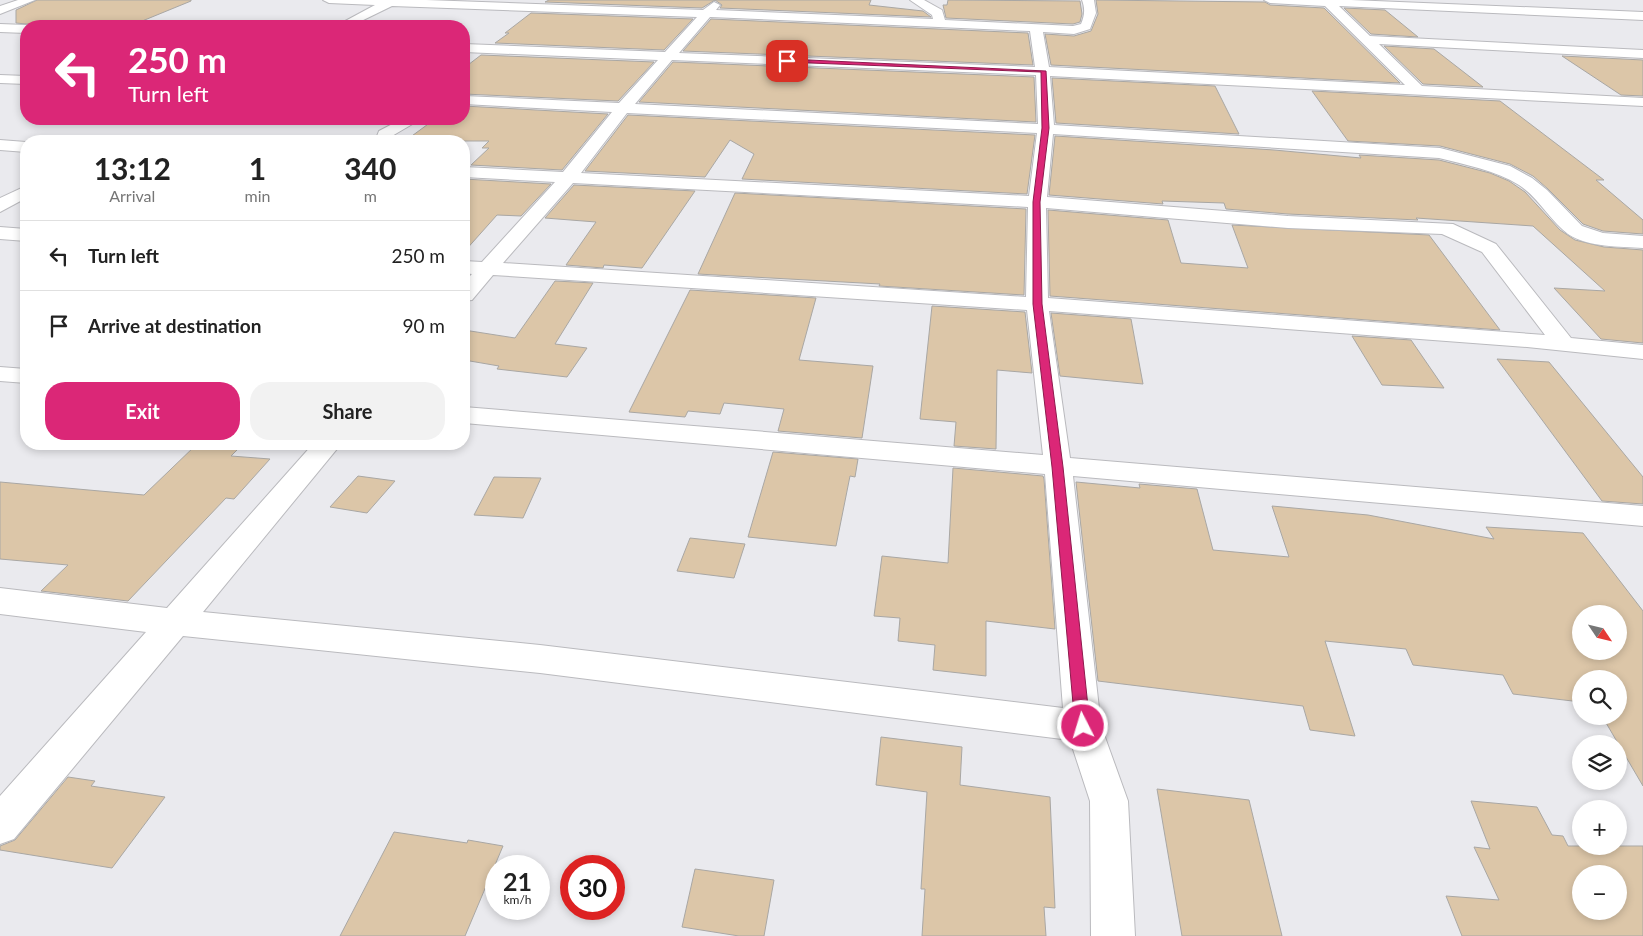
<!DOCTYPE html>
<meta charset="utf-8">
<style>
:root{--surface:#fff;--page:#f2f2f2;--text:#222;--muted:#767676;--line:#e0e0e0;--accent:#db2777}
body{margin:0;font-family:Lato,sans-serif;background:var(--page);color:var(--text);height:100vh;display:flex;flex-direction:column;font-size:19px;white-space:nowrap}
*{box-sizing:border-box;margin:0}
p{font-size:16px;color:var(--muted)}
.icon{flex:none;width:28px;height:28px;fill:none;stroke:currentColor;stroke-width:2;stroke-linecap:round;stroke-linejoin:round}
.map{position:relative;flex:1;overflow:hidden}
.panel{position:absolute;left:20px;top:135px;width:450px;height:315px;display:flex;flex-direction:column;background:var(--surface);border-radius:20px;box-shadow:0 2px 8px #0003}
.panel>*{flex:none}
.guide{position:absolute;left:20px;top:20px;width:450px;height:105px;border-radius:20px;box-shadow:0 2px 8px #0003;background:#db2777;color:#fff;overflow:hidden}
.needle{width:32px;rotate:125deg}
.buttons{position:absolute;left:1572px;top:605px;display:grid;gap:10px}
.buttons a{display:grid;place-items:center;width:55px;height:55px;border-radius:50%;background:var(--surface);box-shadow:0 2px 8px #0003;font-size:25px}
.speed{position:absolute;left:485px;top:855px;display:flex;gap:10px;font-size:25px;font-weight:700;text-align:center}
.speed>*{display:grid;place-content:center;width:65px;height:65px;border-radius:50%;background:var(--surface);box-shadow:0 2px 8px #0003;line-height:1}
.speed small{font-size:12px;font-weight:400}
.speed .limit{border:8px solid #d22;background:#fff;color:#111}
.pin{position:absolute;display:grid;place-items:center;width:42px;height:42px;color:#fff;margin:-21px;border-radius:10px;box-shadow:0 2px 8px #0006}
.me{position:absolute;width:55px;margin:-28px;rotate:355deg;stroke-linejoin:round;filter:drop-shadow(0 0 4px #0008)}
.turn{display:flex;align-items:center;gap:18px;height:105px;padding:0 25px;font-size:22px}
.turn .icon{width:65px;height:65px;stroke-width:2.5}
.turn b{display:block;font-size:35px;line-height:42px}
.eta{display:flex;justify-content:space-evenly;align-items:center;height:85px;text-align:center}
.eta b{font-size:30px;font-weight:700;line-height:35px}
.action{display:flex;gap:10px;margin-top:auto;padding:10px 25px}
.action a{flex:1;height:58px;border-radius:20px;background:var(--accent);color:#fff;font-size:20px;font-weight:700;line-height:58px;text-align:center}
.action a+a{background:var(--page);color:var(--text)}
ul{padding:0;list-style:none}
li{display:flex;align-items:center;gap:15px;height:70px;padding:0 25px;border-top:1px solid var(--line)}
li div{flex:1}
li b{display:block;font-size:19px}
li em{font-style:normal}
.map>svg:first-child{display:block}
.building{fill:#dcc6a8;stroke:#a9a7a4;fill-rule:evenodd}
.lines{fill:none;stroke-linecap:round;stroke-linejoin:round}
.street-casing{stroke:#bababe;stroke-width:2}
.street{fill:#fff;fill-rule:evenodd}
.route{fill:#db2777;stroke:#8e194d}
</style>
<div class="map">
<svg width="1643" height="936" viewBox="0 0 1643 936">
<rect width="100%" height="100%" fill="#eaeaee"/>
<!-- building -->
<path class="building" d="M37 0H191V1L130 26H47L16 23V10Z
M549 0H871L869 5 923 11 931 17 720 8 722 5 715 0 702 8 545 2Z
M948 0 1080 1 1082 14 1080 22 1073 24 946 18 943 5H947Z
M1096 0 1265 2 1270 5 1324 8 1400 83 1051 65 1045 34 1074 36 1091 31 1098 14Z
M1344 8 1385 10 1418 37 1371 34Z
M531 13 693 19 664 50 495 43 509 33H505Z
M711 19 1028 33 1033 65 683 51Z
M1384 46 1434 49 1483 87 1423 84Z
M481 55 654 62 618 101 464 94V68Z
M1562 56 1643 60V96L1621 95Z
M673 62 1034 77 1036 122 639 102Z
M1052 78 1215 86 1239 134 1056 123Z
M1312 91 1500 101 1604 180H1596L1643 220V234L1603 231 1583 224 1548 189 1533 176 1510 164 1440 146 1348 141Z
M464 106 608 114 562 170 471 165 489 148H482L489 141H405L435 119H464Z
M628 115 1035 135 1027 194 742 179 754 154 730 140 705 177 585 171Z
M1055 136 1274 150 1361 158 1359 155 1439 160 1490 173 1509 181 1525 192 1560 230 1575 240 1604 247 1643 250V343L1601 339 1554 288 1605 291 1533 226 1416 218 1418 220 1288 214 1226 209 1224 203 1162 201 1163 204 1049 195Z
M464 179 551 184 521 216 497 215 464 252Z
M574 185 695 191 642 268 604 265 603 268 566 265 596 222 545 218Z
M735 193 1026 209 1024 295 879 286 880 284 698 274Z
M1048 210 1168 220 1181 263 1248 268 1232 225 1429 235 1500 330 1050 296Z
M555 281 593 283 555 344 587 348 567 377 497 369 499 366 464 360V330L515 338Z
M690 290 816 298 799 360 873 366 862 438 778 431 784 409 724 403 720 414 688 411 685 417 629 412Z
M932 306 1025 312 1032 373 997 370 996 449 954 446 956 422 920 419Z
M1051 313 1131 319 1143 384 1060 376Z
M1352 336 1411 340 1444 388 1382 385Z
M1497 359 1549 362 1643 477V504L1602 501Z
M197 444H243L231 456 270 459 234 499 226 498 128 601 41 591 68 565 0 559V482L144 495Z
M773 452 858 459 855 477 850 476 836 546 748 537Z
M953 468 1043 476 1044 479 1055 629 986 621V676L933 670 935 645 898 641 900 618 874 616 882 556 948 563Z
M358 476 395 481 367 513 330 507Z
M494 477 541 478 523 518 474 515Z
M1076 482 1140 488 1139 484 1197 489 1213 550 1289 557 1272 506 1368 515 1494 539 1486 527 1583 533 1643 611V786L1602 716H1619V679H1581V702L1513 694 1503 675 1413 665 1406 649 1325 641 1355 736 1310 730 1303 706 1098 681ZM1581 614H1619V651H1581Z
M690 538 745 544 734 578 677 571Z
M881 737 962 747 960 785 1050 797 1055 908 1044 907 1046 936H922L925 889H921L927 792 876 785Z
M68 777 95 781 91 786 165 797 112 868 0 850V846L15 840Z
M1157 789 1249 800 1282 936H1182Z
M1471 801 1537 807 1552 835 1563 836 1568 846H1643V936H1462L1446 896 1499 900 1474 847 1490 849ZM1581 874H1619V911H1581Z
M394 832 467 843 468 840 503 846 465 936H340Z
M695 869 774 880 764 936H739L682 927Z"/>
<g class="lines">
<!-- street casing -->
<g class="street-casing">
<path id="street" d="M18 0H35L0 14V6Z
M323 0H426L703 10 714 2 720 5 716 10 933 19 932 15 910 0H924L942 10 945 20 1073 26 1081 24C1085 15 1085 8 1082 0H1094L1096 13 1090 29 1074 34 1043 32 1049 67 1405 85 1325 6 1270 3 1264 0H1351L1643 12V20L1339 6 1370 36 1643 50V58L1379 44 1422 86 1643 98V106L1050 76 1054 125 1440 148 1510 166 1532 178 1547 190 1582 226 1603 233 1643 236V248C1619 246 1589 248 1568 234 1551 222 1539 198 1519 185 1495 170 1466 165 1439 158L1053 134 1047 197 1288 216 1453 224 1496 244 1571 338 1643 345V359L1527 347 1049 311 1070 458 1643 506V526L1073 476 1101 726 1128 801 1135 936H1091L1090 801 1070 740 540 673 183 636 14 839 0 844V796L146 632 0 614V588L167 608 313 444H341L203 612 540 645 1063 708 1045 474 464 423V407L1043 455 1027 310 493 275 472 300 464 301V282L472 274 464 273V261L482 262 555 182 464 177V167L563 172 612 112 464 104V96L619 103 658 60 464 52V44L665 52 697 17 392 6 351 26H336L375 5 329 3ZM710 17 1030 31 1035 67 679 53ZM672 60 1036 75 1038 124 635 104ZM627 113 1037 133 1029 196 581 173ZM573 183 1028 207 1026 297 503 263ZM1046 208 1288 228 1442 234 1482 252 1545 335 1048 298Z
M0 24 26 25 30 26H26V33L0 32Z
M0 75 26 76V84L0 83Z
M402 119H421L392 136 391 141H375L379 131Z
M0 140 26 142V152L0 150Z
M26 186V198L0 212V198Z
M0 227 26 229V241L0 239Z
M0 367 26 369V383L0 381Z"/>
</g>
<!-- street -->
<use href="#street" class="street"/>
</g>
<!-- route -->
<path class="route" d="M787 59 1046 71 1049 128 1040 202 1042 304 1063 467 1090 726 1088 731 1083 733 1078 731 1075 726 1052 467 1033 304V202L1042 128 1041 72 785 62Z"/>
</svg>
<div class="buttons">
<a><svg class="needle" viewBox="-14 -14 28 28"><path d="M0-13l5 13h-10z" fill="#e53935"/><path d="M0 13l5-13h-10z" fill="#767676"/></svg></a>
<a><svg class="icon" aria-label="search" viewBox="0 0 24 24"><circle cx="10" cy="10" r="6"/><path d="M15 15l6 6"/></svg></a>
<a><svg class="icon" aria-label="layers" viewBox="0 0 24 24"><path d="M12 4l9 5-9 5-9-5zM3 14l9 5 9-5"/></svg></a>
<a>+</a>
<a>−</a>
</div>
<div class="speed"><div>21<small>km/h</small></div><div class="limit">30</div></div>
<div class="pin" style="left:787px;top:61px;background:#d93025"><svg class="icon" aria-label="arrive" viewBox="0 0 24 24"><path d="M6 21V4h12l-3 4 3 4H6"/></svg></div>
<svg class="me" style="left:1083px;top:726px" viewBox="-20 -20 40 40"><circle r="17" fill="#db2777" stroke="#fff" stroke-width="3"/><path d="M0-11L8 9 0 5-8 9z" fill="#fff"/></svg>
<div class="guide">
<div class="turn"><svg class="icon" aria-label="left" viewBox="0 0 24 24"><path d="M17 20v-9H6M10 6l-5 5 5 5"/></svg><div><b>250 m</b>Turn left</div></div>
</div>
<section class="panel">
<div class="eta">
<div><b>13:12</b><p>Arrival</p></div>
<div><b>1</b><p>min</p></div>
<div><b>340</b><p>m</p></div>
</div>
<ul>
<li><svg class="icon" aria-label="left" viewBox="0 0 24 24"><path d="M17 20v-9H6M10 6l-5 5 5 5"/></svg><div><b>Turn left</b></div><em>250 m</em></li>
<li><svg class="icon" aria-label="arrive" viewBox="0 0 24 24"><path d="M6 21V4h12l-3 4 3 4H6"/></svg><div><b>Arrive at destination</b></div><em>90 m</em></li>
</ul>
<div class="action"><a>Exit</a><a>Share</a></div>
</section>
</div>
